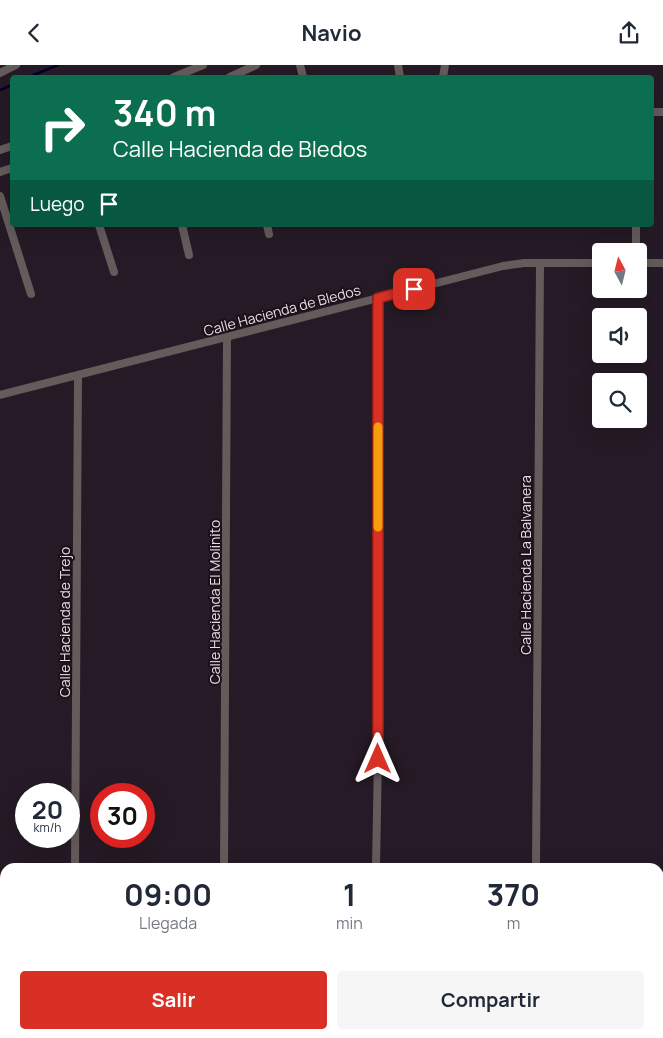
<!DOCTYPE html>
<html lang="es">
<style>
:root{--surface:#fff;--page:#f6f6f7;--text:#1f2937;--muted:#747a83;--accent:#d93025}
body{margin:0;font-family:Manrope,sans-serif;background:var(--page);color:var(--text);height:100vh;display:flex;flex-direction:column;font-size:19px;white-space:nowrap}
*{box-sizing:border-box;margin:0}
p{font-size:16px;color:var(--muted)}
.icon{flex:none;width:28px;height:28px;fill:none;stroke:currentColor;stroke-width:2;stroke-linecap:round;stroke-linejoin:round}
.map{position:relative;flex:1;overflow:hidden}
.side{position:absolute;left:0px;top:798px;width:664px;height:176px;display:flex;flex-direction:column;background:var(--surface);border-radius:15px 15px 0 0;box-shadow:0 5px 20px #0002}
.side>*{flex:none}
.hud{position:absolute;left:10px;top:10px;width:644px;height:152px;border-radius:5px;box-shadow:0 5px 20px #0002;background:#0b6e4f;color:#fff;overflow:hidden}
.needle{width:32px;rotate:353deg}
.controls{position:absolute;left:592px;top:178px;display:grid;gap:10px}
.controls a{display:grid;place-items:center;width:55px;height:55px;border-radius:5px;background:var(--surface);box-shadow:0 5px 20px #0002;font-size:25px}
.speed{position:absolute;left:15px;top:718px;display:flex;gap:10px;font-size:25px;font-weight:700;text-align:center}
.speed>*{display:grid;place-content:center;width:65px;height:65px;border-radius:50%;background:var(--surface);box-shadow:0 5px 20px #0002;line-height:1}
.speed small{font-size:12px;font-weight:400}
.speed .limit{border:8px solid #d22;background:#fff;color:#111}
.pin{position:absolute;display:grid;place-items:center;width:42px;height:42px;color:#fff;margin:-21px;border-radius:10px;box-shadow:0 2px 8px #0006}
.me{position:absolute;width:55px;margin:-28px;rotate:0deg;stroke-linejoin:round;filter:drop-shadow(0 0 4px #0008)}
.turn{display:flex;align-items:center;gap:18px;height:105px;padding:0 20px;font-size:22px}
.turn .icon{width:65px;height:65px;stroke-width:2.5}
.turn b{display:block;font-size:35px;line-height:42px}
.then{display:flex;align-items:center;height:48px;padding:0 20px;background:#0003;gap:10px;font-size:19px}
.eta{display:flex;justify-content:space-evenly;align-items:center;height:85px;text-align:center}
.eta b{font-size:30px;font-weight:700;line-height:35px}
.action{display:flex;gap:10px;margin-top:auto;padding:10px 20px}
.action a{flex:1;height:58px;border-radius:5px;background:var(--accent);color:#fff;font-size:20px;font-weight:700;line-height:58px;text-align:center}
.action a+a{background:var(--page);color:var(--text)}
header{display:flex;justify-content:space-between;align-items:center;height:65px;padding:0 20px;background:var(--surface);font-size:22px;font-weight:700}
.map>svg:first-child{display:block}
.lines{fill:none;stroke-linecap:round;stroke-linejoin:round}
.stream{stroke:#00002a;stroke-width:2.5}
.minor{stroke:#645b5b;stroke-width:8}
.route-casing{stroke:#8d1f18;stroke-width:12}
.route{stroke:#d93025;stroke-width:9}
.slow{stroke:#f59e0b;stroke-width:9}
.labels{text-anchor:middle;dominant-baseline:central;stroke-width:4;stroke-linejoin:round;paint-order:stroke}
.street-label{font-size:14px;fill:#e6dee5;stroke:#1c111b}
</style>
<header><svg class="icon" aria-label="back" viewBox="0 0 24 24"><path d="M15 5l-7 7 7 7"/></svg>Navio<svg class="icon" aria-label="share" viewBox="0 0 24 24"><path d="M12 15V3M7 8l5-5 5 5M5 13v7h14v-7"/></svg></header>
<div class="map">
<svg width="663" height="973" viewBox="0 0 663 973">
<rect width="100%" height="100%" fill="#251a25"/>
<g class="lines">
<!-- stream -->
<path class="stream" d="M29 12 58 0
M0 25 12 20"/>
<!-- minor -->
<path class="minor" d="M300 0 303 12
M398 0 400 12
M0 8 16 0
M174 12 203 0
M230 12 256 0
M443 12 445 0
M651 47H663
M0 85 12 81
M0 107 12 103
M0 131 31 229
M99 160 114 207
M182 160 189 190
M267 160 269 169
M636 186V160
M639 198H663
M0 330 503 201 524 198H601
M75 802 78 311
M224 802 227 272
M376 802 379 636 378 233
M536 802 540 198
M0 857H5
M659 904H663
M374 973V969"/>
</g>
<g class="lines">
<!-- route casing -->
<g class="route-casing">
<path id="route" d="M378 694V233L414 224"/>
</g>
<!-- route -->
<use href="#route" class="route"/>
<!-- slow -->
<path class="slow" d="M378 462V362"/>
</g>
<g class="labels">
<!-- street labels -->
<g class="street-label">
<text transform="translate(282 245) rotate(-15)">Calle Hacienda de Bledos</text>
<text transform="translate(525 500) rotate(-90)">Calle Hacienda La Balvanera</text>
<text transform="translate(214 537) rotate(-90)">Calle Hacienda El Molinito</text>
<text transform="translate(64 557) rotate(-90)">Calle Hacienda de Trejo</text>
</g>
</g>
</svg>
<div class="controls">
<a><svg class="needle" viewBox="-14 -14 28 28"><path d="M0-13l5 13h-10z" fill="#e53935"/><path d="M0 13l5-13h-10z" fill="#747a83"/></svg></a>
<a><svg class="icon" aria-label="sound" viewBox="0 0 24 24"><path d="M4 9h4l5-4v14l-5-4H4zM17 9q2 3 0 6"/></svg></a>
<a><svg class="icon" aria-label="search" viewBox="0 0 24 24"><circle cx="10" cy="10" r="6"/><path d="M15 15l6 6"/></svg></a>
</div>
<div class="speed"><div>20<small>km/h</small></div><div class="limit">30</div></div>
<div class="pin" style="left:414px;top:224px;background:#d93025"><svg class="icon" aria-label="arrive" viewBox="0 0 24 24"><path d="M6 21V4h12l-3 4 3 4H6"/></svg></div>
<svg class="me" style="left:378px;top:694px" viewBox="-20 -20 40 40"><path d="M0-17L14 15 0 8-14 15z" fill="#d93025" stroke="#fff" stroke-width="4"/></svg>
<div class="hud">
<div class="turn"><svg class="icon" aria-label="right" viewBox="0 0 24 24"><path d="M7 20v-9h11M14 6l5 5-5 5"/></svg><div><b>340 m</b>Calle Hacienda de Bledos</div></div>
<div class="then">Luego<svg class="icon" aria-label="arrive" viewBox="0 0 24 24"><path d="M6 21V4h12l-3 4 3 4H6"/></svg></div>
</div>
<section class="side">
<div class="eta">
<div><b>09:00</b><p>Llegada</p></div>
<div><b>1</b><p>min</p></div>
<div><b>370</b><p>m</p></div>
</div>
<div class="action"><a>Salir</a><a>Compartir</a></div>
</section>
</div>
